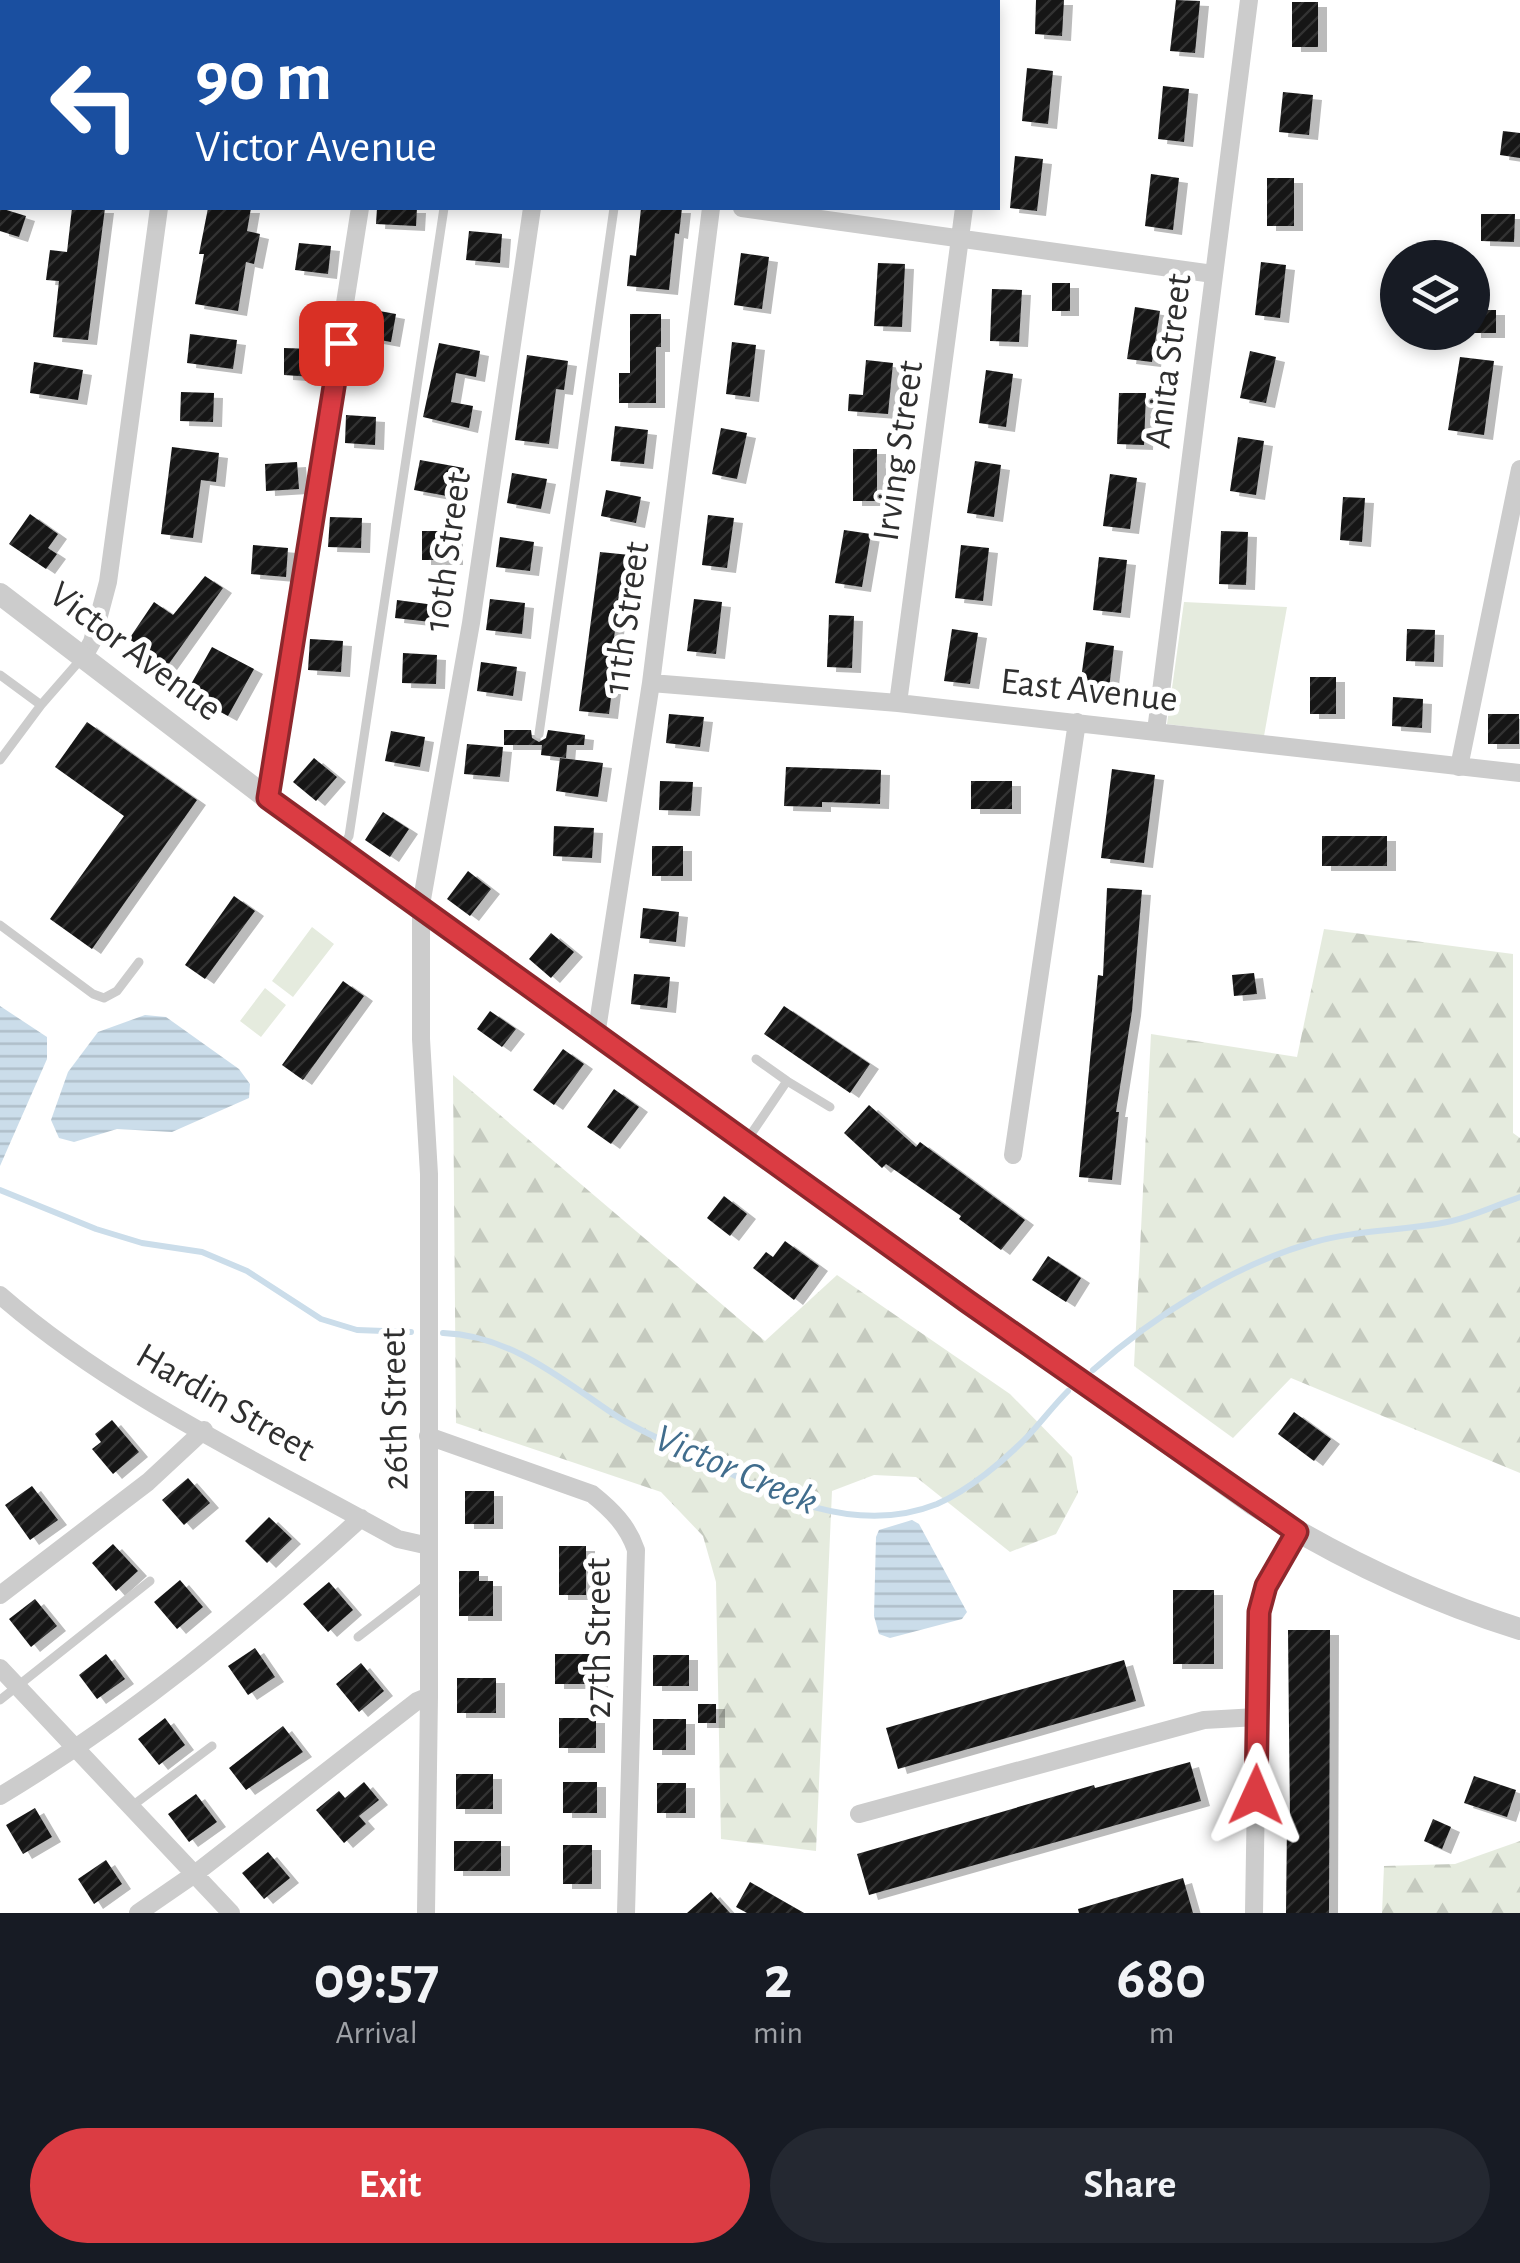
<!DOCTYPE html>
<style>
:root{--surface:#171b24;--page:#242831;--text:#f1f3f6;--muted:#9ea1a6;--accent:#db3c43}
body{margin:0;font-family:"Alegreya Sans",sans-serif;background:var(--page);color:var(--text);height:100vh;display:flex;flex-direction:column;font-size:38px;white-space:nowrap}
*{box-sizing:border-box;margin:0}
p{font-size:32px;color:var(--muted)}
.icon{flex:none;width:55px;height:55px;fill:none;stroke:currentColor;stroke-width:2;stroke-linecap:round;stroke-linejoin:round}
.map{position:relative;height:1913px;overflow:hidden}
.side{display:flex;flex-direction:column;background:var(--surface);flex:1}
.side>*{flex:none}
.hud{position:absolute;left:0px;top:0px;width:1000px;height:210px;box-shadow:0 5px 15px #0003;background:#1a4fa0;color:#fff;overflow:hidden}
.fabs{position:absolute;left:1380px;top:240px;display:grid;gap:20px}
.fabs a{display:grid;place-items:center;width:110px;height:110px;border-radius:50%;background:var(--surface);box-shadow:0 5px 15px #0003;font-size:50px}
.pin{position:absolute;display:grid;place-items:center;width:85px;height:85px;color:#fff;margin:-42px;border-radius:20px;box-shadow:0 5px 15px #0006}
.me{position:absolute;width:110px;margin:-55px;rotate:1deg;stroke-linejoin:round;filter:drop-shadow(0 0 8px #0008)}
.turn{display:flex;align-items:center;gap:35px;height:210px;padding:0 30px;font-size:45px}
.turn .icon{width:130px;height:130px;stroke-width:2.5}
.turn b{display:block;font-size:70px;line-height:85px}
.eta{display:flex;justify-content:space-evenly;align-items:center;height:170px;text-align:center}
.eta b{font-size:60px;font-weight:700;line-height:70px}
.primary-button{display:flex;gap:20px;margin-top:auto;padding:20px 30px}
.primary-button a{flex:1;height:115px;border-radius:60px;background:var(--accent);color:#fff;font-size:40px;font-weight:700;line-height:115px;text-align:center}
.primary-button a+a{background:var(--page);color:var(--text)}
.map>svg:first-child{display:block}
.forest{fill:url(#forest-firs)}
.green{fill:#e5ebde}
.water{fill:url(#water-rules)}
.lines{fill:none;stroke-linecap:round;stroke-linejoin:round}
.stream{stroke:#cbddea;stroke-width:6}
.building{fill:url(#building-hatch);filter:url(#shadow)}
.service{stroke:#ccc;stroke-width:9}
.minor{stroke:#ccc;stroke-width:18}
.tertiary{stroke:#ccc;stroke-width:22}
.route-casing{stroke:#8e272c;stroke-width:25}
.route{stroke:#db3c43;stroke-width:18}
.labels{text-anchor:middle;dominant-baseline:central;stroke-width:10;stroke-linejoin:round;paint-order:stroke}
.street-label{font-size:38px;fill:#2f2f2f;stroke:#fff}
.water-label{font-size:40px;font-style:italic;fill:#416d8d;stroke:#fff}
</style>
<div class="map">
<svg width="1520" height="1913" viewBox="0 0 1520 1913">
<defs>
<pattern id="forest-firs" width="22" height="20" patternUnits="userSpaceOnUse" patternTransform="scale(2.5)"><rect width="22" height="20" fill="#e5ebde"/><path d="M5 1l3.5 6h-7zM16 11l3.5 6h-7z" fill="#c5cabf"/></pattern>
<pattern id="water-rules" width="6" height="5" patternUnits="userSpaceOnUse" patternTransform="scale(2.5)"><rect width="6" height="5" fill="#cbddea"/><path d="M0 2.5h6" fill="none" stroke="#afbec9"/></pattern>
<pattern id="building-hatch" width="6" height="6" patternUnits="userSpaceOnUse" patternTransform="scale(2.5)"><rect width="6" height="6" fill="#161616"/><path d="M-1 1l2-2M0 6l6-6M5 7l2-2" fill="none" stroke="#303030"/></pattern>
<filter id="shadow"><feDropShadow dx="9" dy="5" stdDeviation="0" flood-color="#0004"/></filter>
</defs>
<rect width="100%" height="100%" fill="#fff"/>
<!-- forest -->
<path class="forest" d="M1324 929 1513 954V1133L1520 1138V1473L1291 1378 1233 1438 1134 1366 1151 1034 1297 1057Z
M453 1075 765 1341 837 1275 1010 1394 1072 1457 1078 1493 1056 1534 1010 1552 916 1477 874 1475 832 1491 816 1851 721 1839 716 1582 703 1536 661 1492 456 1423Z
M1520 1841V1913H1382L1384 1866 1455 1864Z"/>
<!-- green -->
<path class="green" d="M1184 602 1287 607 1264 736 1167 724Z
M312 927 334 944 293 997 272 981Z
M265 988 286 1005 261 1037 240 1021Z"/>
<!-- water -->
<path class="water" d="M0 1006 47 1037V1059L0 1166Z
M145 1015 166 1017 239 1069 250 1084 249 1098 172 1132 117 1129 74 1142 59 1138 51 1120 68 1072 98 1032Z
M912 1520 919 1524 967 1612 962 1619 890 1638 879 1634 874 1616 876 1537 879 1530Z"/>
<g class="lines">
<!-- stream -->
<path class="stream" d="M0 1190 96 1229 142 1243 202 1252 247 1271 321 1319 357 1330 411 1332
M443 1333C509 1335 560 1378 612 1413 636 1430 666 1441 693 1455 767 1492 852 1538 937 1504 969 1490 1004 1461 1028 1436 1042 1421 1054 1405 1068 1391
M1093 1370C1154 1316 1232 1266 1311 1243 1354 1230 1403 1231 1447 1222 1472 1217 1496 1205 1520 1197"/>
</g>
<!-- building -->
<path class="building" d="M1036 0H1064L1062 36 1035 34Z
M1176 0 1200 1 1195 53 1170 51Z
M1292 2H1318V47H1292Z
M1027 68 1053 71 1048 124 1022 121Z
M1163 86 1189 89 1184 142 1158 139Z
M1283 92 1313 95 1309 135 1279 132Z
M1503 131 1520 133V158L1500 155Z
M1015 156 1043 159 1037 211 1010 208Z
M1151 174 1179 178 1173 230 1145 226Z
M1267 178H1294V226H1267Z
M0 208 26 216 19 237 0 231Z
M72 208H105L88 340 53 337 59 281 46 280 50 250 67 252Z
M208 208H251L247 231 260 234 254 264 246 262 238 311 195 304 204 254H199Z
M377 208H417L416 226 376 224Z
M641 208H682L679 234 675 233 669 290 627 286 630 255 636 256Z
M1481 214H1515L1514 242 1481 241Z
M469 231 502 234 500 263 466 260Z
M299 243 331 246 328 274 295 270Z
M741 253 769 257 762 309 734 305Z
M1261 262 1286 265 1280 318 1255 315Z
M878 263 905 264 902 327 874 326Z
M1052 283H1070V311H1052Z
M992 289 1022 290 1019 342 990 341Z
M1135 307 1160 311 1152 362 1127 359Z
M363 308 396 314 391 342 358 336Z
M1472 310H1496V333H1472Z
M630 314H661V347H656V403H619V373H630Z
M190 334 237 340 233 369 187 363Z
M732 342 756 345 750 397 726 394Z
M439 343 480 351 476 377 456 373 451 402 473 406 469 428 423 417Z
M284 348 314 349V377L284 375Z
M1250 351 1276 357 1266 403 1240 398Z
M527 355 568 361 564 390 556 389 549 444 515 440Z
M1460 357 1494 361 1484 435 1448 430Z
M866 360 893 363 888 414 848 411 849 394 863 395Z
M34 362 83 370 78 400 30 393Z
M986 370 1013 374 1006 427 979 423Z
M181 392 214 393 213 422 180 421Z
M1119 393H1146L1144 445 1117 444Z
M346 415 376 417 375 445 345 443Z
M615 426 648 430 644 464 611 461Z
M721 428 747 433 737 479 712 474Z
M1238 437 1264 441 1256 495 1230 491Z
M172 447 219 453 216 482 201 480 193 538 161 534Z
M853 449H877V501H853Z
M420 460 464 468 458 498 414 490Z
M975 461 1001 465 994 517 967 513Z
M297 462 299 489 266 491 265 464Z
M512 473 547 479 541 509 507 503Z
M1110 474 1137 478 1130 529 1103 526Z
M606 490 641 497 636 523 601 516Z
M1343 497 1365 498 1362 542 1340 540Z
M30 514 58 534 48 548 57 554 46 569 9 544Z
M708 515 734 518 727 568 702 565Z
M330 517 362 518 361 548 328 547Z
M844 530 871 534 862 587 835 583Z
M422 531H454V560H422Z
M1221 531 1248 532 1246 585 1219 584Z
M500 537 534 542 530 571 496 567Z
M253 545 288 548 286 577 251 574Z
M961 545 989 548 983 601 955 598Z
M600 552 630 555 626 588H620L609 680 613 681 609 714 579 711Z
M1099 557 1127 560 1121 613 1093 610Z
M205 576 223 588 168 665 129 639 154 602 173 615Z
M490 599 525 603 522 634 486 630Z
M694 599 722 602 716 654 687 651Z
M397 600 442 606 440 623 395 618Z
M829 615 854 616 852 668 827 667Z
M952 629 978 633 970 684 944 681Z
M1407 629 1435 630 1434 662 1406 661Z
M310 639 343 641 341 672 308 670Z
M1086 642 1114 646 1108 698 1079 694Z
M212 647 254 669 228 716 186 693Z
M403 653 437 655 436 684 402 683Z
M481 662 517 667 513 696 477 691Z
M1310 677H1336V714H1310Z
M1393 697 1423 699 1422 728 1392 726Z
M669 714 704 717 700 747 666 743Z
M1488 714H1519V744H1488Z
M87 722 197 800 92 949 50 919 124 816 55 767Z
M504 730H531L532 738 539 742 546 738 548 730 585 735 584 745H567L566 758 541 755 542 745H504Z
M391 731 425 737 420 767 385 761Z
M467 744 503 747 500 777 464 774Z
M314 758 337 777 316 801 293 782Z
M560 758 603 763 598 797 556 791Z
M786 767 881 770 880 804 822 802V807L784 806Z
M1112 769 1155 775 1144 863 1101 858Z
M660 781 693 782 691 811 659 810Z
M971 781H1012V809H971Z
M383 812 409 829 390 857 365 840Z
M554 826 594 828 592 858 553 856Z
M1322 836H1387V866H1322Z
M652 846H683V876H652Z
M468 871 491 889 470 916 447 899Z
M1107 888 1142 890 1132 1011 1116 1112H1119L1112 1180 1079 1177 1098 975 1103 976Z
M234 896 255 911 205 979 185 965Z
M643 908 679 912 676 942 640 938Z
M551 933 574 952 551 978 529 959Z
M1254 973 1257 994 1234 996 1232 975Z
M634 974 670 977 667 1008 631 1004Z
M343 981 364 996 303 1080 282 1065Z
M784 1006 870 1064 850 1093 764 1034Z
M490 1011 516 1029 502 1047 477 1029Z
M563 1049 584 1064 554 1105 533 1090Z
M614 1089 639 1107 611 1144 587 1127Z
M869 1105 916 1147 920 1142 1025 1220 1001 1250 959 1219 961 1216 886 1164 882 1168 844 1133Z
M724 1196 747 1214 730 1236 707 1218Z
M785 1241 819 1266 794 1300 753 1268 766 1252 773 1257Z
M1048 1256 1081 1278 1066 1302 1032 1280Z
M1294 1412 1331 1439 1314 1461 1278 1434Z
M112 1420 139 1452 113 1474 92 1449 101 1442 95 1434Z
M188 1478 210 1503 184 1525 162 1500Z
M32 1486 58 1520 30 1540 5 1505Z
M465 1491H494V1524H465Z
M269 1517 292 1539 267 1563 245 1541Z
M113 1544 138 1571 116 1591 92 1563Z
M559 1546H586V1595H559Z
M459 1571H479V1581H493V1616H459Z
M180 1580 203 1607 177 1629 154 1602Z
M329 1582 353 1610 328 1632 303 1604Z
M1173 1590H1214V1664H1173Z
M35 1599 57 1626 31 1647 9 1619Z
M1288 1630H1330L1329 1913H1286L1287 1823H1290Z
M255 1648 275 1677 248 1695 228 1666Z
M106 1654 125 1679 97 1699 79 1675Z
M555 1654H599V1684H555Z
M653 1655H689V1686H653Z
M1124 1660 1136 1701 898 1769 886 1728Z
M361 1663 384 1691 359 1712 336 1684Z
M457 1678H496V1713H457Z
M698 1704H716V1723H698Z
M165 1718 185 1745 159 1765 138 1739Z
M559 1718H596V1748H559Z
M653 1719H686V1750H653Z
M283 1726 303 1752 246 1790 229 1768Z
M1190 1762 1201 1801 869 1895 857 1854 1094 1785 1095 1788Z
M456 1774H493V1809H456Z
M1474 1776 1516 1790 1507 1817 1464 1803Z
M364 1782 379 1800 359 1816 366 1824 344 1843 316 1810 339 1791 345 1798Z
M563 1782H597V1813H563Z
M657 1783H686V1813H657Z
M196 1794 217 1822 189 1842 168 1814Z
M35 1808 52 1837 23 1854 6 1825Z
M1433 1819 1451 1827 1442 1849 1424 1841Z
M454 1841H501V1871H454Z
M563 1845H592V1884H563Z
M268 1852 290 1878 264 1899 242 1873Z
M106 1860 122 1884 94 1904 78 1879Z
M1183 1878 1193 1913H1079L1078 1909Z
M750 1882 804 1913H747L736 1907Z
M711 1892 730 1913H687Z"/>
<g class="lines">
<!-- service -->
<path class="service" d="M470 2V0
M0 675 41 705
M539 734 614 208
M0 760 41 705 82 658
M341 850 349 836 444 208
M0 925 93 994 104 998 117 991 139 962
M787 1081 830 1107
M747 1140 787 1081 756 1059
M358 1637 427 1584
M0 1700 150 1581
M132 1806 212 1746"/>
<!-- minor -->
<path class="minor" d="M280 0 299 2
M187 2 188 0
M389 2V0
M562 2V0
M738 2V0
M989 2V0
M0 3V0
M742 208 1213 274
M84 656 92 642 108 582 159 208
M651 683 898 703 1520 773
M898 703 964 208
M1156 731 1249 0
M1459 767 1520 469
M267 798 360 208
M596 1036 651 683 711 208
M1013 1155 1077 722
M0 1295C116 1396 264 1464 398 1539L429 1546
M428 1436 592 1494C612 1510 628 1526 636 1550L626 1913
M0 1595 148 1482 204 1430
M0 1668 231 1913
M0 1796C130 1718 249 1620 361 1518
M859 1814 1204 1720 1257 1717
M138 1913 196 1873 417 1701 429 1696
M426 1913 429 1696V1174L421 1039V905L471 623 532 208
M1254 1913 1259 1612 1266 1586 1297 1531"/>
<!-- tertiary -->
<path class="tertiary" d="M0 594 267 798 1254 1505C1339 1558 1424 1599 1520 1629"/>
</g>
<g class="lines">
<!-- route casing -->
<g class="route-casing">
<path id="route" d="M341 343 268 798 968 1302 1297 1532 1266 1586 1259 1612 1256 1795"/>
</g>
<!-- route -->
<use href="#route" class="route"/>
</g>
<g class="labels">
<!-- street labels -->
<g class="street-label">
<text transform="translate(1169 361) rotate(-83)">Anita Street</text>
<text transform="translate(899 451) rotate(-82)">Irving Street</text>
<text transform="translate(448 552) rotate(-82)">10th Street</text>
<text transform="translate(627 618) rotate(-82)">11th Street</text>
<text transform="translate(135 652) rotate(37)">Victor Avenue</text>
<text transform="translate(1089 691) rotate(6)">East Avenue</text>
<text transform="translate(225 1403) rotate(30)">Hardin Street</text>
<text transform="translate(395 1409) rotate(-91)">26th Street</text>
<text transform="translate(599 1638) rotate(-90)">27th Street</text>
</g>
<!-- water labels -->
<g class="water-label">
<text transform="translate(736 1470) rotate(23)">Victor Creek</text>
</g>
</g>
</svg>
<div class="fabs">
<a><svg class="icon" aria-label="layers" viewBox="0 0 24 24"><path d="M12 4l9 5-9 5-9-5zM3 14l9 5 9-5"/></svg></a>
</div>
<div class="pin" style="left:341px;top:343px;background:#d93025"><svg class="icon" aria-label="arrive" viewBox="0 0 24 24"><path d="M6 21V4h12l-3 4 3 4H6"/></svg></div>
<svg class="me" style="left:1256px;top:1795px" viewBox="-20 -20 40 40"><path d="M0-17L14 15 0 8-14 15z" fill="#db3c43" stroke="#fff" stroke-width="4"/></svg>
<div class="hud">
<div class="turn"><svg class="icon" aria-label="left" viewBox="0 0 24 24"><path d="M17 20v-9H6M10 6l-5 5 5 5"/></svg><div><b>90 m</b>Victor Avenue</div></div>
</div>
</div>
<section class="side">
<div class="eta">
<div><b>09:57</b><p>Arrival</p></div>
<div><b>2</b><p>min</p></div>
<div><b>680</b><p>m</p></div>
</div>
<div class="primary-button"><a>Exit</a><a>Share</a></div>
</section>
